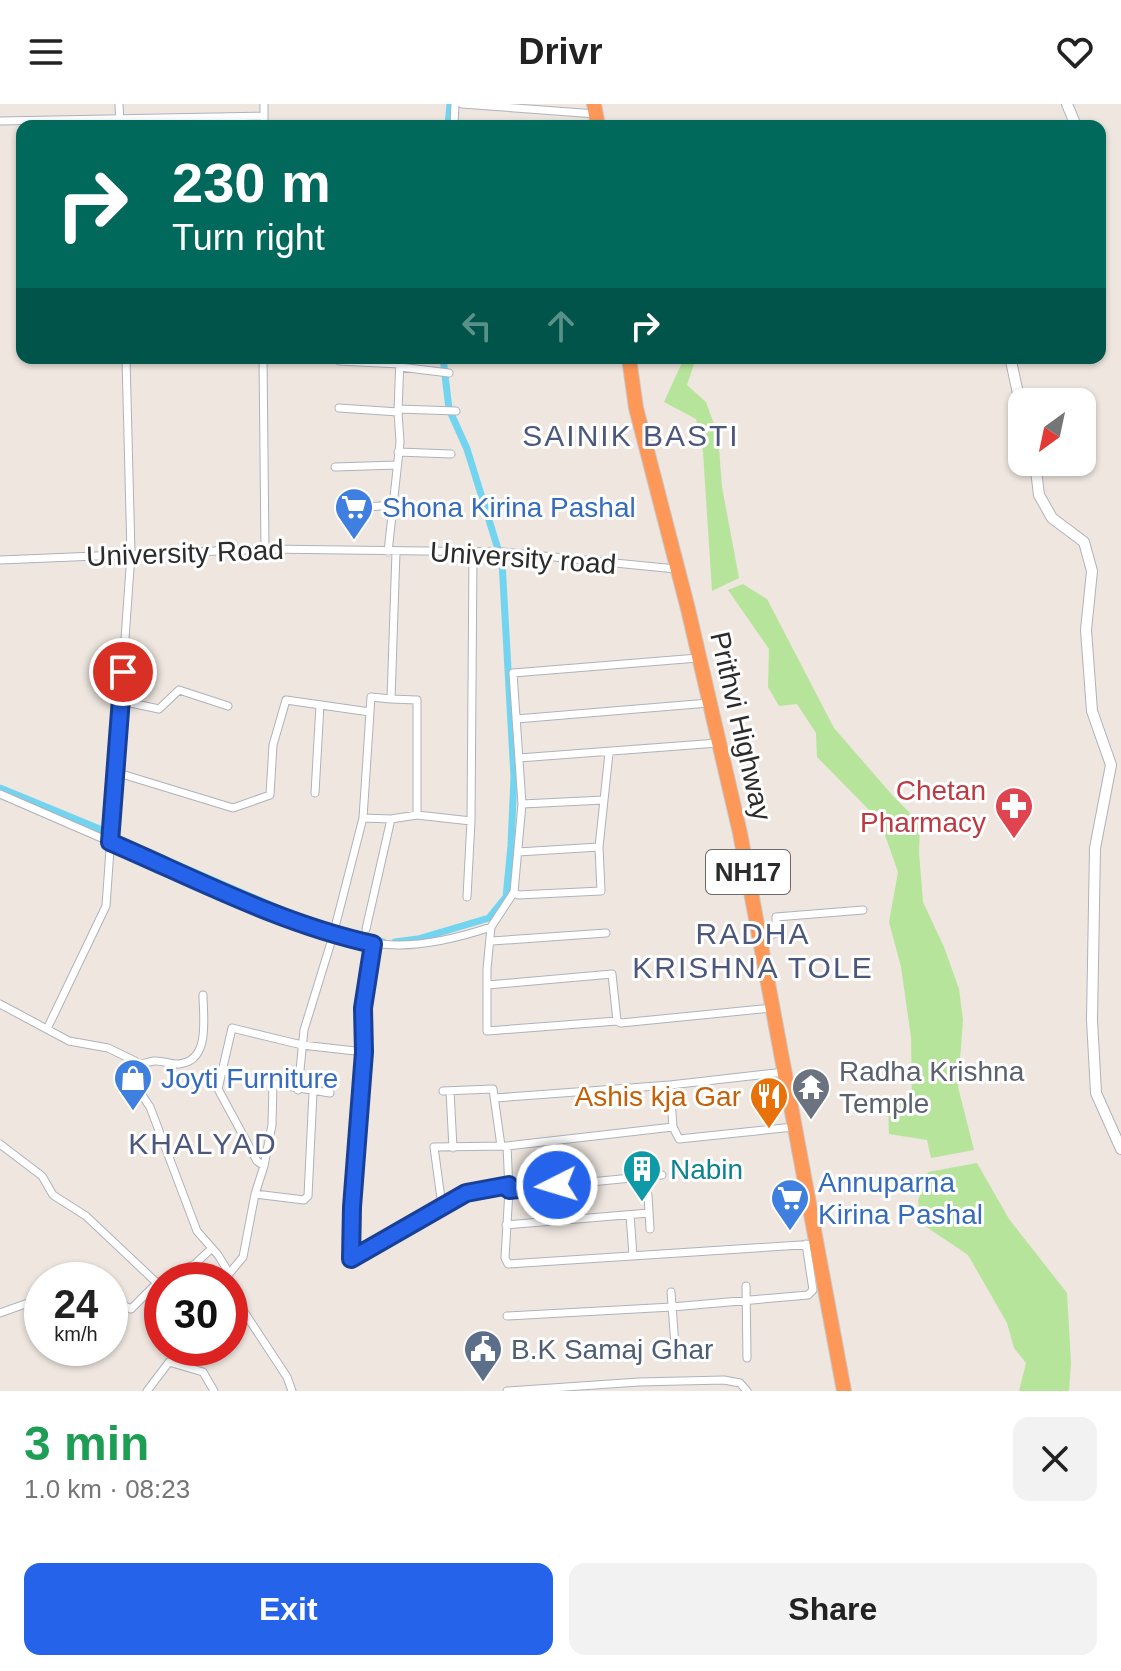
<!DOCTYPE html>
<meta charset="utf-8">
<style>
:root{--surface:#fff;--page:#f2f2f2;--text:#222;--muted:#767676;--accent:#2563eb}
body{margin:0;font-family:Arial,sans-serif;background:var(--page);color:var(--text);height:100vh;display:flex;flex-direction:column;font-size:30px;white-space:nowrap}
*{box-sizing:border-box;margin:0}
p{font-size:26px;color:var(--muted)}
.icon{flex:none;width:44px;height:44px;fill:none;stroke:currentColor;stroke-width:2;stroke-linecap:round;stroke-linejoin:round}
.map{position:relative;height:1287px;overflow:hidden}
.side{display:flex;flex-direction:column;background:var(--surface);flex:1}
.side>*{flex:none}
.top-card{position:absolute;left:16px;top:16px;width:1090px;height:244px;border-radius:16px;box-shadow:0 2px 6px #0004;background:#00695c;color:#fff;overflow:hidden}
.needle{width:52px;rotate:213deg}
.controls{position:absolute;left:1008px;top:284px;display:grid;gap:16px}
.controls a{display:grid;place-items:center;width:88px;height:88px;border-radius:16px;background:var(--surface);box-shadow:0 2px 6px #0004;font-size:40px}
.speed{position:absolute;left:24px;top:1158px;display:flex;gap:16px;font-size:40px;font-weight:700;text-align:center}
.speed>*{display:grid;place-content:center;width:104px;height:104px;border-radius:50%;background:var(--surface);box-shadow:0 2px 6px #0004;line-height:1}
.speed small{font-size:20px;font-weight:400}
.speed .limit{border:12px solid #d22;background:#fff;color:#111}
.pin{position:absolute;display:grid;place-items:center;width:68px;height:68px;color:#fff;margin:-34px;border:4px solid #fff;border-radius:50%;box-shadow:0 2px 8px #0007}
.me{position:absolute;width:88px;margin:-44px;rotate:265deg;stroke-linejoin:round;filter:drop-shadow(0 0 6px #0008)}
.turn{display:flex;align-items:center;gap:28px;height:168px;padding:0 24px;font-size:36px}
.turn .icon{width:104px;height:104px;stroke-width:2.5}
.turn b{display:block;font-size:56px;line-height:68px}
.lanes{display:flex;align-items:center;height:76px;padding:0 24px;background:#0003;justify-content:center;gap:40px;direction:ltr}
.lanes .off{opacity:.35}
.round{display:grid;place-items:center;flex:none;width:84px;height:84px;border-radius:16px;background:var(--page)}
.summary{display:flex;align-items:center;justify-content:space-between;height:136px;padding:0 24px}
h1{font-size:48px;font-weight:700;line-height:60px;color:#1e9e55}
.action{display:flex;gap:16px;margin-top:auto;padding:16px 24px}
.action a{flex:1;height:92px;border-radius:16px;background:var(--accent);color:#fff;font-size:32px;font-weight:700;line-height:92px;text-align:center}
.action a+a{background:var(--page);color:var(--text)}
header{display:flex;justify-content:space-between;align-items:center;height:104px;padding:0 24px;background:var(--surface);font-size:36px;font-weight:700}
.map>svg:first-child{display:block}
.green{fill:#b7e49b}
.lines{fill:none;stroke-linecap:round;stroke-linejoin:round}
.canal{stroke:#72d4ef;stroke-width:7}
.street-casing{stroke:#afb2bc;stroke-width:9}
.secondary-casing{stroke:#afb2bc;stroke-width:12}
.highway-casing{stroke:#c8c8c8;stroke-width:16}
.street{stroke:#fff;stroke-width:7}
.secondary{stroke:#fff;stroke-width:10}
.highway{stroke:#fe9859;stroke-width:14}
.route-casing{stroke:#184099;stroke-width:20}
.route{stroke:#2563eb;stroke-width:14}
.labels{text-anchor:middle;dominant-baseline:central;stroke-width:6;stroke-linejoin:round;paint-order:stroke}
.shield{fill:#fff;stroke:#6b6b6b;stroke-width:2}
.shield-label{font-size:26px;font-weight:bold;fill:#2c2c2c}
.shop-label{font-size:28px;fill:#366cbe;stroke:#fff;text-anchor:start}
.street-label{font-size:28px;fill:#2c2c2c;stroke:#fff}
.health-label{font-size:28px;fill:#be3a42;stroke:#fff;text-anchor:end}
.worship-label{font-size:28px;fill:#5b616d;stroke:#fff;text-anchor:start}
.food-label{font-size:28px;fill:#c56008;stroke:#fff;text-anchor:end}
.culture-label{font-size:28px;fill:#0d838f;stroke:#fff;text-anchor:start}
.service-label{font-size:28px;fill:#4e5e75;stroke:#fff;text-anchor:start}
.neighbourhood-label{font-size:30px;letter-spacing:2px;fill:#4c577d;stroke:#fff}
</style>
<header><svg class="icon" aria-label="menu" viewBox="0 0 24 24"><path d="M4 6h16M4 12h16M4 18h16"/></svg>Drivr<svg class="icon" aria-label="heart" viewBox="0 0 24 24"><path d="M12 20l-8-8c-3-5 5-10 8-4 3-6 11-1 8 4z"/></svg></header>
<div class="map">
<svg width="1121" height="1287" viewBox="0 0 1121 1287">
<rect width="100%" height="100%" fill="#eee6df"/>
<!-- green -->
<path class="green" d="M684 254H696L687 281 706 298 718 331 722 383 739 474 712 487 703 348 696 315 664 298Z
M743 480 767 495 834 624 893 692 920 719 919 748 923 798 944 843 959 885 963 916 958 983 974 1046 931 1054 927 1036 889 1030 888 998 912 1000 911 933 901 863 889 818 898 768 880 717 817 653 816 629 797 600 779 602 768 583 769 545 728 486Z
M977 1059 1009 1115 1067 1189 1071 1259 1069 1287H1019L1026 1259 1014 1244 1007 1219 968 1151 922 1120 918 1097 928 1068Z"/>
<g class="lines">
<!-- canal -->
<path class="canal" d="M448 22 450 0
M0 684 102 726
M113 733 312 819 332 825
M338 826 383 838
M395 838 418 835 489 814 506 793 511 742 514 673 502 458 467 345 449 305 443 254"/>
<!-- street casing -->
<g class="street-casing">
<path id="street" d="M119 0 120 22
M462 0 596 10
M0 17 264 12
M264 22V0
M454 22 455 0
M263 254 265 445
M339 257 400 260
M400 263 449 269
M339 304 398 308
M398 305 456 307
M398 348 451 350
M335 363 397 361
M356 404 392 401
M388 448 400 338 398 308 400 254
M396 448 391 595 417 596V711
M0 456 265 445 503 448 676 465
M121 597 159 605 179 586 228 602
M516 615 709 599
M609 649 599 743 601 787 518 791 514 788 491 823 487 865V927L617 917 621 919 772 904
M519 654 718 639
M115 668 233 704 270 691 273 641 286 596 370 608
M315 689 320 601
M0 690 297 819C375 846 413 849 491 823
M522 700 604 696
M363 714 391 715 417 711 471 717
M518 748 599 743
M514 788 522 700 513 569 698 554
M467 793 471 717 473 448
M366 825 391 715
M761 835 776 829V813L863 806
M492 837 606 829
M373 840 363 904 364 948 352 1103 351 1155 466 1089 509 1081
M488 881 612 870 617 917
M0 900 69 937 108 944 135 957 136 982 150 1003 197 1127 218 1151 226 1164 229 1176
M47 925 106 802 131 450 126 254
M136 961C142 960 148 958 154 957 162 956 171 961 179 960 211 957 203 913 203 891
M221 966 250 976 330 989
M273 979 272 1021 264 1062 257 1057 218 985 232 924 302 941 364 948
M670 981 785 968
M298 986 304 926 332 835 363 714 371 593 391 595
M443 987 493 985 501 1042
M450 987 453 1044
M495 994 670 981 673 1023 507 1042 509 1086 505 1154 508 1160 816 1140
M673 1023 679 1035 794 1023
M0 1040 42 1072 53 1091 86 1112 157 1179 195 1160 212 1144
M264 1062 255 1090 304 1096 308 1092 313 988
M509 1086 662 1071
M648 1091 650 1125
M442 1102 434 1043 507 1042
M630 1111 633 1152
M506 1121 649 1109
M228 1171 243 1153 255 1090
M230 1180 231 1188 287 1273 292 1287
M746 1182 747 1254
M671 1188 675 1241
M110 1195 131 1205 157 1179
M0 1209 42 1194
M507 1212 672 1203 808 1191 813 1186 806 1140
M147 1287 169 1258 203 1268 214 1287
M507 1287 639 1278 724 1276 740 1279 747 1287"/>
</g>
<!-- secondary casing -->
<g class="secondary-casing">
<path id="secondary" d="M1067 0 1076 22
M1014 254 1011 257 1022 308
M1035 358 1039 391 1052 414 1084 438 1092 467 1086 526 1092 607 1111 661 1095 744 1092 916 1096 989 1121 1045"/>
</g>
<!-- highway casing -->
<g class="highway-casing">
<path id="highway" d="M594 0 598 22
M629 254 636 304 688 505 740 729 844 1287"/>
</g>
<!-- street -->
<use href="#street" class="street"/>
<!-- secondary -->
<use href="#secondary" class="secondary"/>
<!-- highway -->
<use href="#highway" class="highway"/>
</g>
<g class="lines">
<!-- route casing -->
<g class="route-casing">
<path id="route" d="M123 568 110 738C196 775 281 820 373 840L363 904 364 948 352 1103 351 1155 466 1089 509 1081V1086L557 1081"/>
</g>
<!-- route -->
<use href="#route" class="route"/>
</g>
<!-- icons -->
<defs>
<g id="supermarket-pin" transform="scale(2)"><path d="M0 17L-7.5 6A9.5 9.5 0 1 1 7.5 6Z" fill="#3f7fe0" stroke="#fff"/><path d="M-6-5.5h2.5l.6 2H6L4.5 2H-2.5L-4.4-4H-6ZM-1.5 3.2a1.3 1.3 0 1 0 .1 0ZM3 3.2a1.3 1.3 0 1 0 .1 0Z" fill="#fff"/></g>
<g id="pharmacy-pin" transform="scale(2)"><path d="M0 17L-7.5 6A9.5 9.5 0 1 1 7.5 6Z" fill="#e0444e" stroke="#fff"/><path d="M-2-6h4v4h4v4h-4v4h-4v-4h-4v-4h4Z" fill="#fff"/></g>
<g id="shop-pin" transform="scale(2)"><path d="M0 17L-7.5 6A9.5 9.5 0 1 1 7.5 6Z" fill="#3f7fe0" stroke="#fff"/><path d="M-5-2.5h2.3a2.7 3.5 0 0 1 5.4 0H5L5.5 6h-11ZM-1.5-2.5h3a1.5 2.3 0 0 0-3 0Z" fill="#fff"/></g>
<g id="temple-pin" transform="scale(2)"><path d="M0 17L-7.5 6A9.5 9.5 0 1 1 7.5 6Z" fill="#6b7280" stroke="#fff"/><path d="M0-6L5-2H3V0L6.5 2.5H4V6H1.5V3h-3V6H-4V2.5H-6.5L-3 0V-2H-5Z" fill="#fff"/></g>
<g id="restaurant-pin" transform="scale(2)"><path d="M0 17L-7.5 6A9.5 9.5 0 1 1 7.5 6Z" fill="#e8710a" stroke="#fff"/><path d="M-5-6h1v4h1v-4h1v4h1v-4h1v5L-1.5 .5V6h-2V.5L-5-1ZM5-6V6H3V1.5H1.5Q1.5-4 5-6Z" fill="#fff"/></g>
<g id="building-pin" transform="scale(2)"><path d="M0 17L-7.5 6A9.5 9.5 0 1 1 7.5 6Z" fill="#0f9aa8" stroke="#fff"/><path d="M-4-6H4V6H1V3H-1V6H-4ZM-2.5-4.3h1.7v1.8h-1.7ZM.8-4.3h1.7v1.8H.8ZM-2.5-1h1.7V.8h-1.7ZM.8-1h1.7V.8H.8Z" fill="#fff"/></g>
<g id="civic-pin" transform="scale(2)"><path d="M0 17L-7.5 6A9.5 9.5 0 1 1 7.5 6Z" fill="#5c6f8a" stroke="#fff"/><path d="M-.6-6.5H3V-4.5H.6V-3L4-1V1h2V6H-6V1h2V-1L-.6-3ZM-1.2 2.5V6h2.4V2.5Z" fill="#fff"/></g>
</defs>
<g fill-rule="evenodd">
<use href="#supermarket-pin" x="354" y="403"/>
<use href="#pharmacy-pin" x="1014" y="702"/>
<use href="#shop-pin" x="133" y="974"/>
<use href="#temple-pin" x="811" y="983"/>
<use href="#restaurant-pin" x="769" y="992"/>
<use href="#building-pin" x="642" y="1065"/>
<use href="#supermarket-pin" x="790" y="1094"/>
<use href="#civic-pin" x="483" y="1245"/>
</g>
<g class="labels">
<!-- shield labels -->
<rect class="shield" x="706" y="746" width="84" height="44" rx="6"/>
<g class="shield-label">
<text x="748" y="768">NH17</text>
</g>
<!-- shop labels -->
<g class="shop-label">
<text x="382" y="403">Shona Kirina Pashal</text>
<text x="161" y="974">Joyti Furniture</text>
<text x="818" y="1078">Annuparna<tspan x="818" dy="32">Kirina Pashal</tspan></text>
</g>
<!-- street labels -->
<g class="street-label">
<text transform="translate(185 449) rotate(-2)">University Road</text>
<text transform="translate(523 454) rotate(4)">University road</text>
<text transform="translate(741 622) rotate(77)">Prithvi Highway</text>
</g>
<!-- health labels -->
<g class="health-label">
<text x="986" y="686">Chetan<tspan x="986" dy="32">Pharmacy</tspan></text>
</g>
<!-- worship labels -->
<g class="worship-label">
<text x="839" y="967">Radha Krishna<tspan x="839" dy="32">Temple</tspan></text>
</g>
<!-- food labels -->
<g class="food-label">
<text x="741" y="992">Ashis kja Gar</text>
</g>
<!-- culture labels -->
<g class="culture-label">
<text x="670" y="1065">Nabin</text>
</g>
<!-- service labels -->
<g class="service-label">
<text x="511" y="1245">B.K Samaj Ghar</text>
</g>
<!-- neighbourhood labels -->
<g class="neighbourhood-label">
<text x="631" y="331">SAINIK BASTI</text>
<text x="753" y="829">RADHA<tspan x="753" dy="34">KRISHNA TOLE</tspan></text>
<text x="203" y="1039">KHALYAD</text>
</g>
</g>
</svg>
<div class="controls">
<a><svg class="needle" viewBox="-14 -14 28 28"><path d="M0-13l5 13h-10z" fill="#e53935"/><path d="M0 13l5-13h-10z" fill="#767676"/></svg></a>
</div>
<div class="speed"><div>24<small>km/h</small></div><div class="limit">30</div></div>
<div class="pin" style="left:123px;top:568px;background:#d93025"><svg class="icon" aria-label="arrive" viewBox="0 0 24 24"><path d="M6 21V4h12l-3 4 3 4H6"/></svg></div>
<svg class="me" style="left:557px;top:1081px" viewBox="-20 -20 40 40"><circle r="17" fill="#2563eb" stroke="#fff" stroke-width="3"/><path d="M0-11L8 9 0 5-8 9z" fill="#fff"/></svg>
<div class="top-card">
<div class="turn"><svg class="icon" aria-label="right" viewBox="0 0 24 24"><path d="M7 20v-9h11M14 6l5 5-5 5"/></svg><div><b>230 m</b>Turn right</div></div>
<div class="lanes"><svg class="icon off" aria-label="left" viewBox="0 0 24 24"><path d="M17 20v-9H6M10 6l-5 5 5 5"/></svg><svg class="icon off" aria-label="ahead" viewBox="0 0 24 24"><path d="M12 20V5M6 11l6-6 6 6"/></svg><svg class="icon" aria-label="right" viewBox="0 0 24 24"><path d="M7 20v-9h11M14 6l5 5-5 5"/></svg></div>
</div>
</div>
<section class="side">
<div class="summary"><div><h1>3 min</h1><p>1.0 km · 08:23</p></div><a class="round"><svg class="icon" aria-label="close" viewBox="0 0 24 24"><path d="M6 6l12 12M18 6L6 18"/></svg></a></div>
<div class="action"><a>Exit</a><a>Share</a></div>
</section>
